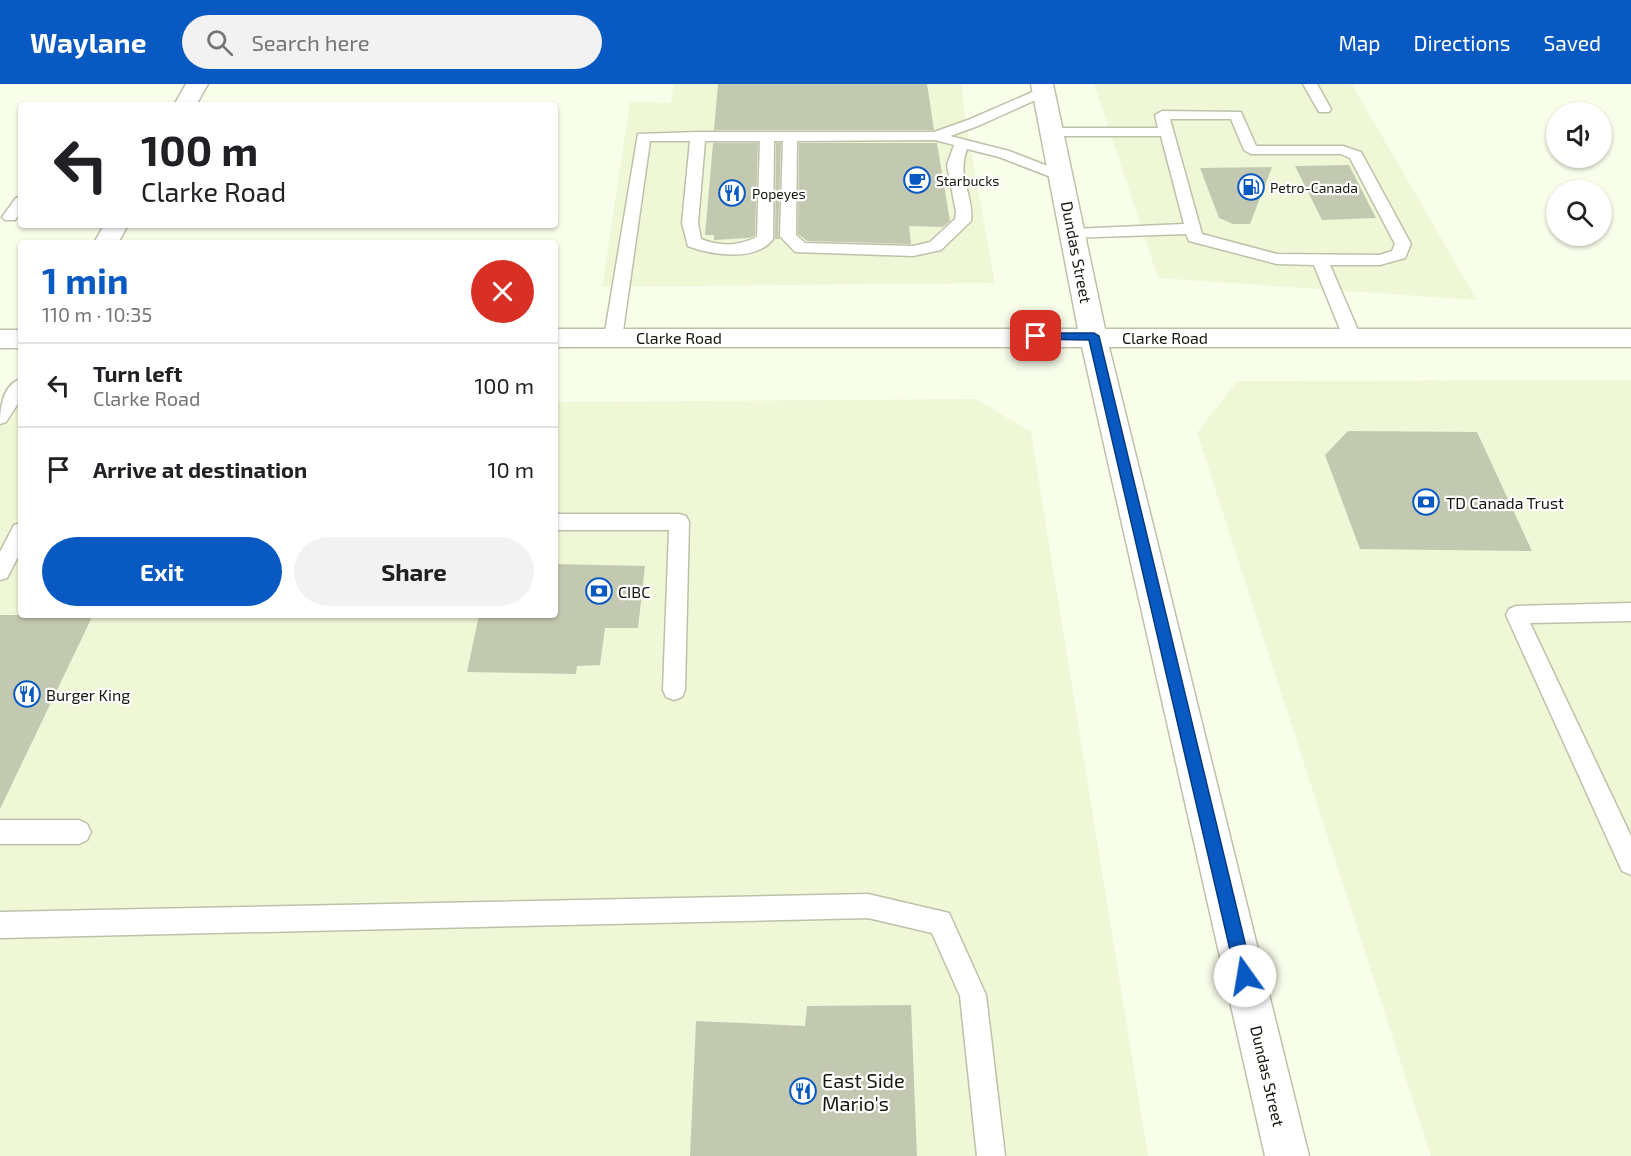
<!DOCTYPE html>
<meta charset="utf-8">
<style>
:root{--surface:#fff;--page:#f2f2f2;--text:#202124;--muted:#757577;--line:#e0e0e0;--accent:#0959c3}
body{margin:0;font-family:"Exo 2",sans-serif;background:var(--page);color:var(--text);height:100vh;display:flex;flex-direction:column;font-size:22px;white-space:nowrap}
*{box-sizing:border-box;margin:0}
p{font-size:20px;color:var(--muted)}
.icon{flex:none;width:33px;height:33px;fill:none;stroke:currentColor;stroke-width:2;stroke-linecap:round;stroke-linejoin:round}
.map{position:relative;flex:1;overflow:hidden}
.details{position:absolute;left:18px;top:156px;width:540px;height:378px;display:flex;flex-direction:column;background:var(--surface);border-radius:6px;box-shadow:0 2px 4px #0004}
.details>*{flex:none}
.banner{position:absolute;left:18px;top:18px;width:540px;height:126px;border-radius:6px;box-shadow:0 2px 4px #0004;background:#fff;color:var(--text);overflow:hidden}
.fabs{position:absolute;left:1546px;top:18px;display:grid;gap:12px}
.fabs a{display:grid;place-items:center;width:66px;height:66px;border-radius:50%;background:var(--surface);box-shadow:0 2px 4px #0004;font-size:30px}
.pin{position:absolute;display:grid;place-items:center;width:51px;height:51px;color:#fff;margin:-26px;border-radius:12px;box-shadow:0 3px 9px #0006}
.me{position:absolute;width:66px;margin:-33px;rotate:347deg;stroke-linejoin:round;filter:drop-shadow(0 0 4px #0008)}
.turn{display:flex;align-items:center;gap:21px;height:126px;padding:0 24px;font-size:27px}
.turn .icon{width:78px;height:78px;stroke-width:2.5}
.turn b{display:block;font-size:42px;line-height:51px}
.round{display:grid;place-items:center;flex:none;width:63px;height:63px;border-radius:32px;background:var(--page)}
.head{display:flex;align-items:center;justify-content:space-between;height:102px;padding:0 24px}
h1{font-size:36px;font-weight:700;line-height:45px;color:var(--accent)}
.primary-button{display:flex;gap:12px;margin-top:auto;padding:12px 24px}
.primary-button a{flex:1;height:69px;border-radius:36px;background:var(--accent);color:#fff;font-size:24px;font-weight:700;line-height:69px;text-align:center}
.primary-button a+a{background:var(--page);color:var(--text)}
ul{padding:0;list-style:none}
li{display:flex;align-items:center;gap:18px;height:84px;padding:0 24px;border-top:2px solid var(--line)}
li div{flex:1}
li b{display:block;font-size:22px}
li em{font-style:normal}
header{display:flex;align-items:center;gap:36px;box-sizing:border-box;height:84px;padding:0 30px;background:var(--accent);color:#fff}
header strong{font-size:28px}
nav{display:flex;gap:33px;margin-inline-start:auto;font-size:21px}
.search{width:420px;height:54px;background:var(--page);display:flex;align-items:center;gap:15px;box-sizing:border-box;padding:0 21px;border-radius:33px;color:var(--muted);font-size:22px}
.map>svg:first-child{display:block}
.built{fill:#eff7d6}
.building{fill:#c3c9b1}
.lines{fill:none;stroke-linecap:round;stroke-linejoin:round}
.service-casing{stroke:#bcc2aa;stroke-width:3}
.minor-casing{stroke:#bcc2aa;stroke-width:3}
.secondary-casing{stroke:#bcc2aa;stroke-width:3}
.service{fill:#fff;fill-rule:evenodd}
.minor{fill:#fff;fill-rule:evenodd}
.secondary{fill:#fff;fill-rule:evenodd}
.route{fill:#0959c3;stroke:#063a7f;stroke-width:1.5}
.labels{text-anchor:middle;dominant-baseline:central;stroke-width:4.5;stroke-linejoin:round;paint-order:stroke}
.far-poi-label{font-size:14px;fill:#16180f;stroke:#fff;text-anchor:start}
.street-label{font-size:16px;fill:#16180f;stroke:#fff}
.poi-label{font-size:16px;fill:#16180f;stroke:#fff;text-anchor:start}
.near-poi-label{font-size:20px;fill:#16180f;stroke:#fff;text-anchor:start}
</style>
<header>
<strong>Waylane</strong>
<div class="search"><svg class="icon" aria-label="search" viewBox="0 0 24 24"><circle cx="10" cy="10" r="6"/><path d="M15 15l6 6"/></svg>Search here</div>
<nav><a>Map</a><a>Directions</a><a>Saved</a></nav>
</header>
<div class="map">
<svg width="1631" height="1072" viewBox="0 0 1631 1072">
<rect width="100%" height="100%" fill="#f9feeb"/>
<!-- built -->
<path class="built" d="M674 0H962L964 27 995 199 602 203 630 18 671 19Z
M1094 0H1352L1477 216 1158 194Z
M1631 296V1072H1431L1197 349 1237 297Z
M976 315 1031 348 1148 1072H0V321H21V531H555V318Z"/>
<!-- building -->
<path class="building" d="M718 0H927L934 46H714Z
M713 59H758L755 152 749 154 714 156V151H705Z
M776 59H781L778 152 780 155H775Z
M799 59H937L950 137 943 143 909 142 911 160 807 157 798 150Z
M1349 81 1376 134 1322 136 1295 82Z
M1272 83 1250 140H1233L1219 134 1200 84Z
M1348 347 1477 348 1532 467 1360 465 1325 371Z
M555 480 645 482 638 544H605L600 581 577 582 576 590 467 588 479 531H555Z
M0 531H93L0 725Z
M911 921 917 1072H690L696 937 805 942 807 922Z"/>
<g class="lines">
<!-- service casing -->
<g class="service-casing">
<path id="service" d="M1303 0H1317L1331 25 1329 28H1319Z
M1044 3 1051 7 1049 10 978 42 950 52 1009 67 1066 89 1068 92 1066 95H1056L999 73 967 65C956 95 974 109 971 137L941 166 913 172 795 168 780 152 783 57H774L773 155C756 178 711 171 688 162L682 139 690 57H650L622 254 619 258H607L604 254 638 50 698 48H934L968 36ZM935 56 954 61 947 81 956 128 955 135 930 158 913 162 805 159 796 151 797 57ZM705 57H760L757 153C738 162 721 163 701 155L698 139Z
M1162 27 1241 28 1256 62H1343L1361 68 1411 160 1405 174 1380 181H1330L1361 253 1358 257H1346L1343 253 1314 181 1277 180 1189 157 1186 150 1067 154 1065 150 1073 145 1184 140 1161 52H1052L1045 48 1052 44H1158L1155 31ZM1170 35H1231L1244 66 1251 70H1341L1350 74 1395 160 1392 167 1379 171 1277 170 1202 150Z
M21 112V128L15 136H5L2 133 16 114Z
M21 295V315L6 338 0 340C0 324 3 300 21 295Z
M555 430H679L686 432 689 438 685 606 682 613 674 616 666 613 663 606 669 446H555Z
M21 439V467L7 494 0 496V468L14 441Z
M1631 519V537L1530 539 1631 752V791L1622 787 1506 531 1509 525 1516 522Z
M0 736H79L87 740 91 748 87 756 79 760H0Z
M868 810 949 829 986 911 1005 1072H977L960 912 932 849 868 834 0 854V828Z"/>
</g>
<!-- minor casing -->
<g class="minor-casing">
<path id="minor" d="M186 0H208L196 21H174Z
M104 141H128L118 159H94Z"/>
</g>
<!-- secondary casing -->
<g class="secondary-casing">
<path id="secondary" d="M1031 0H1053L1105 245H1631V263H1109L1309 1072H1265L1082 263H555V245H1078Z
M0 246H21V264H0Z"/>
</g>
<!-- service -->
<use href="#service" class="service"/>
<!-- minor -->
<use href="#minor" class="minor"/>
<!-- secondary -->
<use href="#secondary" class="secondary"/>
</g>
<!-- route -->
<path class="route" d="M1036 249H1094L1099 252 1253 892 1251 898 1245 901 1239 898 1236 892 1089 256 1032 255V250Z"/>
<!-- icons -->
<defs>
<g id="cafe-ring" transform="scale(1.35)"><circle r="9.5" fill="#fff" stroke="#0959c3" stroke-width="1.5"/><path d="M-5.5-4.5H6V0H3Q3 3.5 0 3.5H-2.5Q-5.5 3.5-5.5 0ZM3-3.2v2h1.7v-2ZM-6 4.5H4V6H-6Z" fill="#0959c3"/></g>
<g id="fuel-ring" transform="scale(1.35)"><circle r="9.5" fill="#fff" stroke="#0959c3" stroke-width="1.5"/><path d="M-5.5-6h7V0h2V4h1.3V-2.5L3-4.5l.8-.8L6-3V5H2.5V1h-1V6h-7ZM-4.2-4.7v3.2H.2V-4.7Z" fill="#0959c3"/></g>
<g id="restaurant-ring" transform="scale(1.35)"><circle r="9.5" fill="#fff" stroke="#0959c3" stroke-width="1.5"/><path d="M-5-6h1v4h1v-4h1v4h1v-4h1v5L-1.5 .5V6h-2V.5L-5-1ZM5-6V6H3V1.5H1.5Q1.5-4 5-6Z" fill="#0959c3"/></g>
<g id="bank-ring" transform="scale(1.35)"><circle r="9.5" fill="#fff" stroke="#0959c3" stroke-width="1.5"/><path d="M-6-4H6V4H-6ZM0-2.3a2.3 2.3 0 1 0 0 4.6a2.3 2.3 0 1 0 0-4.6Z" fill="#0959c3"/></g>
</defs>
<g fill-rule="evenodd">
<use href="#cafe-ring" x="917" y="96"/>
<use href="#fuel-ring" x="1251" y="103"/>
<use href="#restaurant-ring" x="732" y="109"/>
<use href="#bank-ring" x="1426" y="418"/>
<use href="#bank-ring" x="599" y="507"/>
<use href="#restaurant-ring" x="27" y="610"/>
<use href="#restaurant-ring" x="803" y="1007"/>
</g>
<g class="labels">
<!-- far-poi labels -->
<g class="far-poi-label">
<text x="936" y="96">Starbucks</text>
<text x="1270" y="103">Petro-Canada</text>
<text x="752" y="109">Popeyes</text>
</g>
<!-- street labels -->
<g class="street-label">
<text transform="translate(1077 168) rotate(79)">Dundas Street</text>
<text x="679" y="253">Clarke Road</text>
<text x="1165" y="253">Clarke Road</text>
<text transform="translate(1268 992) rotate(77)">Dundas Street</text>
</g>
<!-- poi labels -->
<g class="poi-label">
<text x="1446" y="418">TD Canada Trust</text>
<text x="618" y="507">CIBC</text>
<text x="46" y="610">Burger King</text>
</g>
<!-- near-poi labels -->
<g class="near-poi-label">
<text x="822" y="996">East Side<tspan x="822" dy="23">Mario's</tspan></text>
</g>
</g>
</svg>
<div class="fabs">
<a><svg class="icon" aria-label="sound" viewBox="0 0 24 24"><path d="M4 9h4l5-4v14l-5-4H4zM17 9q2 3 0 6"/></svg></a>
<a><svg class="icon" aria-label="search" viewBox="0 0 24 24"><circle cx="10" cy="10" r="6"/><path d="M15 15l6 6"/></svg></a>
</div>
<div class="pin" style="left:1036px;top:252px;background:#d93025"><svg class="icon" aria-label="arrive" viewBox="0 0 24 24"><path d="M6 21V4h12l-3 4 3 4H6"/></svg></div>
<svg class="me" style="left:1245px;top:892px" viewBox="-20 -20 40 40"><circle r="19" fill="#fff"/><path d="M0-13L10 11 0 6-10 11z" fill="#0959c3"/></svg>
<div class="banner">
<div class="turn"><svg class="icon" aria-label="left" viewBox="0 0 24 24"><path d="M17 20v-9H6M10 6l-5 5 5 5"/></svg><div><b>100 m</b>Clarke Road</div></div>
</div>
<section class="details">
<div class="head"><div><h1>1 min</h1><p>110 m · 10:35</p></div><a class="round" style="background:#d93025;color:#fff"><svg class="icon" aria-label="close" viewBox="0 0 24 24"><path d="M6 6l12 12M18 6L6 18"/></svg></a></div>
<ul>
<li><svg class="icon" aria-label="left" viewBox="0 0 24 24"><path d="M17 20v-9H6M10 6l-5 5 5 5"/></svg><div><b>Turn left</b><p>Clarke Road</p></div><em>100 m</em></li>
<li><svg class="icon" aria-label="arrive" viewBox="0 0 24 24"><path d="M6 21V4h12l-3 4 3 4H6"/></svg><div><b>Arrive at destination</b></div><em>10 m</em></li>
</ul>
<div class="primary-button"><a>Exit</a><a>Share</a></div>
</section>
</div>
